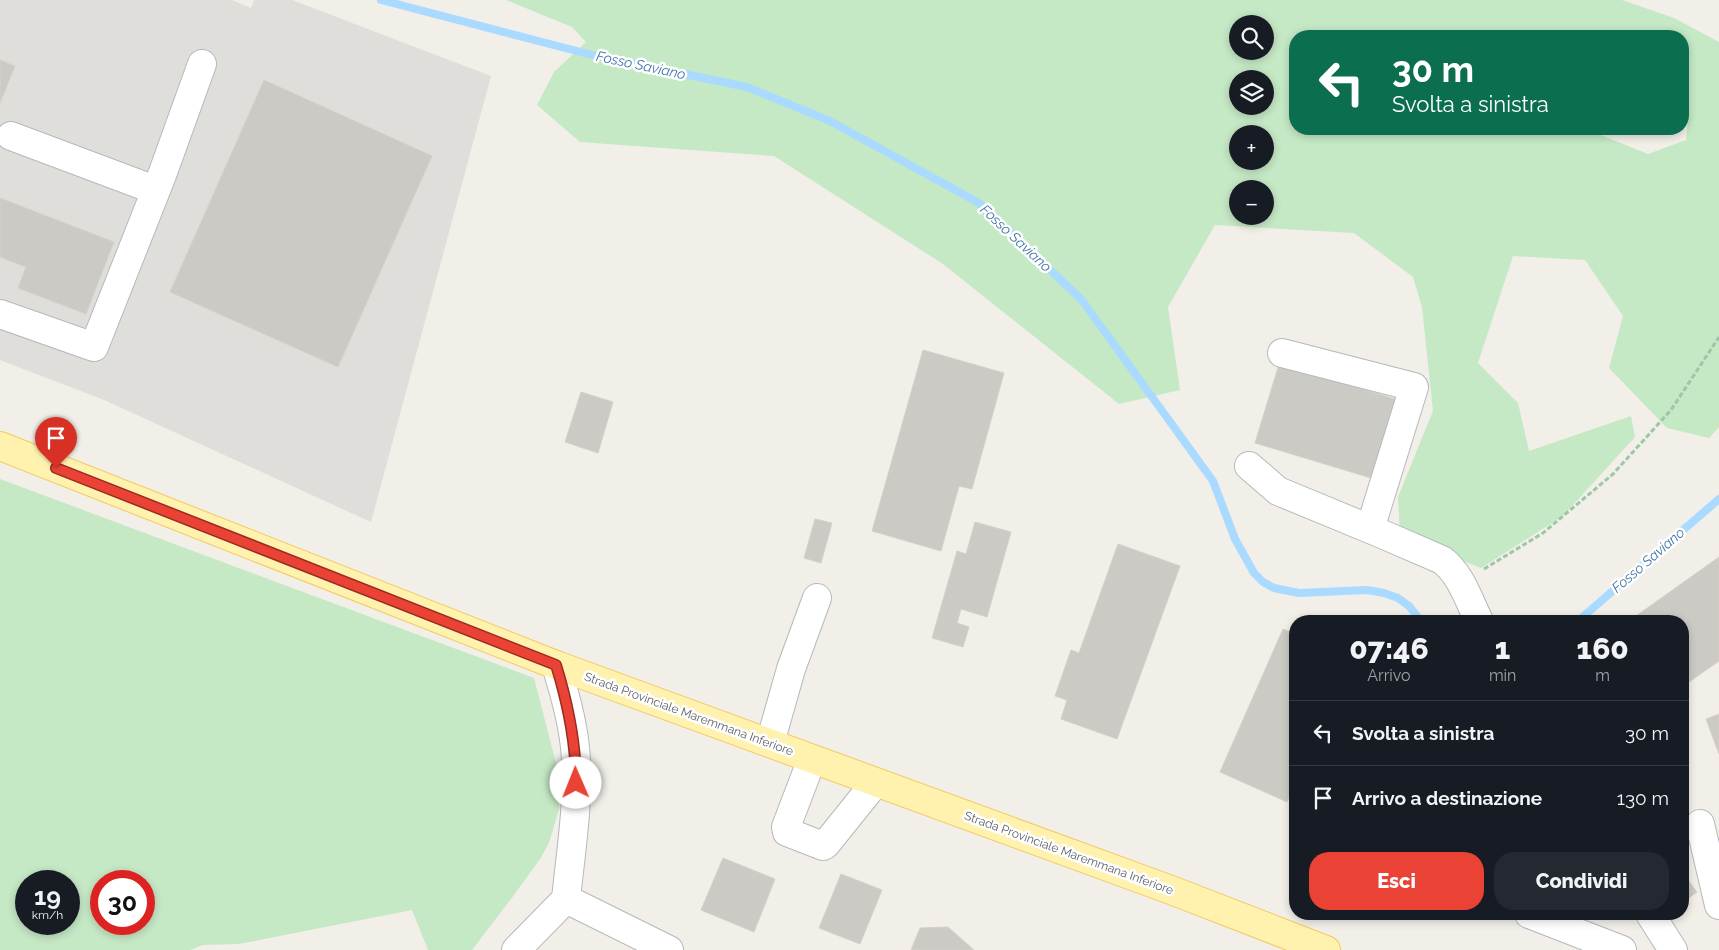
<!DOCTYPE html>
<html lang="it">
<meta charset="utf-8">
<style>
:root{--surface:#171b24;--page:#242831;--text:#f1f3f6;--muted:#9ea1a6;--line:#363941;--accent:#ea4335}
body{margin:0;font-family:Raleway,sans-serif;background:var(--page);color:var(--text);height:100vh;display:flex;flex-direction:column;font-size:19px;white-space:nowrap}
*{box-sizing:border-box;margin:0}
p{font-size:16px;color:var(--muted)}
.icon{flex:none;width:28px;height:28px;fill:none;stroke:currentColor;stroke-width:2;stroke-linecap:round;stroke-linejoin:round}
.map{position:relative;flex:1;overflow:hidden}
.panel{position:absolute;left:1289px;top:615px;width:400px;height:305px;display:flex;flex-direction:column;background:var(--surface);border-radius:20px;box-shadow:0 2px 8px #0003}
.panel>*{flex:none}
.hud{position:absolute;left:1289px;top:30px;width:400px;height:105px;border-radius:20px;box-shadow:0 2px 8px #0003;background:#0b6e4f;color:#fff;overflow:hidden}
.tools{position:absolute;left:1229px;top:15px;display:grid;gap:10px}
.tools a{display:grid;place-items:center;width:45px;height:45px;border-radius:50%;background:var(--surface);box-shadow:0 2px 8px #0003;font-size:25px}
.speed{position:absolute;left:15px;top:870px;display:flex;gap:10px;font-size:25px;font-weight:700;text-align:center}
.speed>*{display:grid;place-content:center;width:65px;height:65px;border-radius:50%;background:var(--surface);box-shadow:0 2px 8px #0003;line-height:1}
.speed small{font-size:12px;font-weight:400}
.speed .limit{border:8px solid #d22;background:#fff;color:#111}
.pin{position:absolute;display:grid;place-items:center;width:42px;height:42px;color:#fff;margin:-51px -21px;border-radius:50% 50% 50% 0;rotate:-45deg;box-shadow:0 0 5px #0007}
.pin .icon{rotate:45deg}
.me{position:absolute;width:55px;margin:-28px;rotate:359deg;stroke-linejoin:round;filter:drop-shadow(0 0 4px #0008)}
.turn{display:flex;align-items:center;gap:18px;height:105px;padding:0 20px;font-size:22px}
.turn .icon{width:65px;height:65px;stroke-width:2.5}
.turn b{display:block;font-size:35px;line-height:42px}
.eta{display:flex;justify-content:space-evenly;align-items:center;height:85px;text-align:center}
.eta b{font-size:30px;font-weight:800;line-height:35px}
.button{display:flex;gap:10px;margin-top:auto;padding:10px 20px}
.button a{flex:1;height:58px;border-radius:20px;background:var(--accent);color:#fff;font-size:20px;font-weight:800;line-height:58px;text-align:center}
.button a+a{background:var(--page);color:var(--text)}
ul{padding:0;list-style:none}
li{display:flex;align-items:center;gap:15px;height:65px;padding:0 20px;border-top:1px solid var(--line)}
li div{flex:1}
li b{display:block;font-size:19px}
li em{font-style:normal}
.map>svg:first-child{display:block}
.industrial{fill:#e0deda}
.green{fill:#c5e8c5;fill-rule:evenodd}
.lines{fill:none;stroke-linecap:round;stroke-linejoin:round}
.stream{stroke:#aadaff;stroke-width:8}
.building{fill:#cccac5;stroke:#d6d1c6}
.minor-casing{stroke:#b5b8bc;stroke-width:30}
.major-casing{stroke:#f2c960;stroke-width:30}
.path{stroke:#9cc7a9;stroke-width:3;stroke-dasharray:5 2.5;stroke-linecap:butt}
.minor{stroke:#fff;stroke-width:28}
.major{stroke:#fff2af;stroke-width:28}
.route-casing{stroke:#982c22;stroke-width:12}
.route{stroke:#ea4335;stroke-width:9}
.labels{text-anchor:middle;dominant-baseline:central;stroke-width:5;stroke-linejoin:round;paint-order:stroke}
.street-label{font-size:12px;fill:#5f6368;stroke:#fff}
.water-label{font-size:14px;font-style:italic;fill:#4174aa;stroke:#fff}
</style>
<div class="map">
<svg width="1719" height="950" viewBox="0 0 1719 950">
<rect width="100%" height="100%" fill="#f1efe8"/>
<!-- industrial -->
<path class="industrial" d="M0 0H232L251 8 254 0H292L491 76 371 522 104 400 0 360Z"/>
<!-- green -->
<path class="green" d="M506 0H1622L1674 18 1719 42V427L1709 438 1667 428 1609 368 1623 316 1585 260 1513 256 1478 363 1518 403 1529 451 1631 416 1635 437 1563 516 1481 568 1400 536 1398 497 1433 411 1422 307 1413 277 1354 233 1215 225 1168 307 1180 390 1119 404 943 264 774 156 580 142 537 105 554 72 586 42 572 27ZM1238 24H1265V51H1238ZM1295 36H1682L1683 114 1688 119 1686 140 1648 154 1586 129H1295ZM1238 79H1265V106H1238ZM1238 134H1265V161H1238ZM1238 189H1265V216H1238Z
M0 479 534 678 557 767 559 809 549 843 540 859 511 899 472 950H428L412 910 239 944 203 945 190 950H0ZM26 881H69V924H26ZM101 881H144V924H101Z"/>
<g class="lines">
<!-- stream -->
<path class="stream" d="M381 0 592 55 747 87 830 121 979 203 1081 299 1213 481 1235 539 1254 573 1263 582 1274 588 1299 593 1367 590 1384 593 1398 598 1409 606 1421 621
M1578 621 1719 499"/>
</g>
<!-- building -->
<path class="building" d="M0 60 15 66 0 103Z
M264 80 432 156 338 367 170 292Z
M0 198 114 242 86 314 18 288 26 267 0 257Z
M923 350 1004 373 972 489 959 486 941 551 872 531Z
M1279 364 1395 399 1371 478 1255 443Z
M581 392 613 402 598 453 565 442Z
M815 519 832 523 821 563 804 558Z
M975 522 1011 532 987 617 961 609 957 623 969 627 963 647 932 638 957 551 966 554Z
M1118 544 1180 566 1117 739 1061 719 1067 700 1055 696 1071 650 1079 653Z
M1719 557V661L1682 687V621H1629Z
M1283 629 1295 634V783L1287 802 1220 772Z
M1719 714V754L1706 719Z
M723 858 775 879 754 932 701 910Z
M1682 872 1697 892 1682 903Z
M841 874 882 890 860 944 819 928Z
M948 927 974 950H911L920 928Z"/>
<g class="lines">
<!-- minor casing -->
<g class="minor-casing">
<path id="minor" d="M11 136 155 190
M0 314 94 347 162 175 202 64
M1282 353 1414 387 1370 529
M1249 466 1278 491 1382 534 1442 560C1461 574 1469 601 1479 621
M556 665C564 692 572 719 575 747 580 797 571 849 566 899
M770 743 791 669 817 598
M812 759 786 827 787 832 823 846 826 844 875 783
M1700 824 1719 905
M566 899 669 950
M1529 914 1622 950
M1650 914 1673 950
M516 950 566 899"/>
</g>
<!-- major casing -->
<g class="major-casing">
<path id="major" d="M0 446 556 665 1171 890 1326 950"/>
</g>
<!-- path -->
<path class="path" d="M1484 569 1543 533 1613 474 1671 410 1719 337"/>
<!-- minor -->
<use href="#minor" class="minor"/>
<!-- major -->
<use href="#major" class="major"/>
</g>
<g class="lines">
<!-- route casing -->
<g class="route-casing">
<path id="route" d="M56 468 556 665C568 704 576 742 576 783"/>
</g>
<!-- route -->
<use href="#route" class="route"/>
</g>
<g class="labels">
<!-- street labels -->
<g class="street-label">
<text transform="translate(689 714) rotate(20)">Strada Provinciale Maremmana Inferiore</text>
<text transform="translate(1069 853) rotate(20)">Strada Provinciale Maremmana Inferiore</text>
</g>
<!-- water labels -->
<g class="water-label">
<text transform="translate(641 65) rotate(12)">Fosso Saviano</text>
<text transform="translate(1016 238) rotate(43)">Fosso Saviano</text>
<text transform="translate(1648 560) rotate(-41)">Fosso Saviano</text>
</g>
</g>
</svg>
<div class="tools">
<a><svg class="icon" aria-label="search" viewBox="0 0 24 24"><circle cx="10" cy="10" r="6"/><path d="M15 15l6 6"/></svg></a>
<a><svg class="icon" aria-label="layers" viewBox="0 0 24 24"><path d="M12 4l9 5-9 5-9-5zM3 14l9 5 9-5"/></svg></a>
<a>+</a>
<a>−</a>
</div>
<div class="speed"><div>19<small>km/h</small></div><div class="limit">30</div></div>
<div class="pin" style="left:56px;top:468px;background:#d93025"><svg class="icon" aria-label="arrive" viewBox="0 0 24 24"><path d="M6 21V4h12l-3 4 3 4H6"/></svg></div>
<svg class="me" style="left:576px;top:783px" viewBox="-20 -20 40 40"><circle r="19" fill="#fff"/><path d="M0-13L10 11 0 6-10 11z" fill="#ea4335"/></svg>
<div class="hud">
<div class="turn"><svg class="icon" aria-label="left" viewBox="0 0 24 24"><path d="M17 20v-9H6M10 6l-5 5 5 5"/></svg><div><b>30 m</b>Svolta a sinistra</div></div>
</div>
<section class="panel">
<div class="eta">
<div><b>07:46</b><p>Arrivo</p></div>
<div><b>1</b><p>min</p></div>
<div><b>160</b><p>m</p></div>
</div>
<ul>
<li><svg class="icon" aria-label="left" viewBox="0 0 24 24"><path d="M17 20v-9H6M10 6l-5 5 5 5"/></svg><div><b>Svolta a sinistra</b></div><em>30 m</em></li>
<li><svg class="icon" aria-label="arrive" viewBox="0 0 24 24"><path d="M6 21V4h12l-3 4 3 4H6"/></svg><div><b>Arrivo a destinazione</b></div><em>130 m</em></li>
</ul>
<div class="button"><a>Esci</a><a>Condividi</a></div>
</section>
</div>
